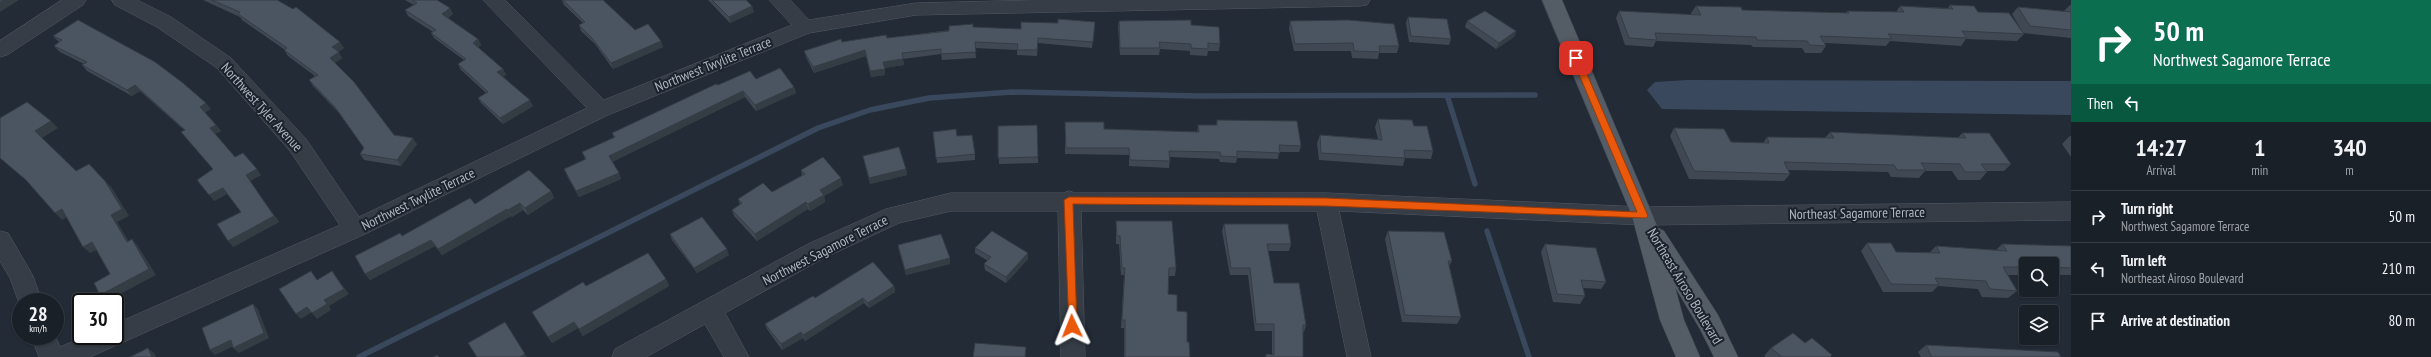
<!DOCTYPE html>
<style>
:root{--surface:#1a2028;--page:#232830;--text:#f1f3f6;--muted:#9fa3a8;--line:#383e45}
body{margin:0;font-family:"PT Sans Narrow",sans-serif;background:var(--page);color:var(--text);height:100vh;display:flex;flex-direction:column;font-size:15px;white-space:nowrap}
*{box-sizing:border-box;margin:0}
p{font-size:13px;color:var(--muted)}
.icon{flex:none;width:22px;height:22px;fill:none;stroke:currentColor;stroke-width:2;stroke-linecap:round;stroke-linejoin:round}
.map{position:relative;flex:1;overflow:hidden}
.panel{display:flex;flex-direction:column;background:var(--surface);width:360px}
.panel>*{flex:none}
.guide{background:#0b6e4f;color:#fff;overflow:hidden}
.tools{position:absolute;left:2019px;top:257px;display:grid;gap:8px}
.tools a{display:grid;place-items:center;width:40px;height:40px;border-radius:4px;background:var(--surface);box-shadow:0 1px 3px #0004,0 0 0 1px var(--line);font-size:20px}
.speed{position:absolute;left:12px;top:293px;display:flex;gap:8px;font-size:20px;font-weight:700;text-align:center}
.speed>*{display:grid;place-content:center;width:52px;height:52px;border-radius:50%;background:var(--surface);box-shadow:0 1px 3px #0004,0 0 0 1px var(--line);line-height:1}
.speed small{font-size:10px;font-weight:400}
.speed .limit{border:2px solid #111;border-radius:6px;background:#fff;color:#111}
.pin{position:absolute;display:grid;place-items:center;width:34px;height:34px;color:#fff;margin:-17px;border-radius:8px;box-shadow:0 2px 6px #0006}
.me{position:absolute;width:44px;margin:-22px;rotate:358deg;stroke-linejoin:round;filter:drop-shadow(0 0 3px #0008)}
.turn{display:flex;align-items:center;gap:14px;height:84px;padding:0 16px;font-size:18px}
.turn .icon{width:52px;height:52px;stroke-width:2.5}
.turn b{display:block;font-size:28px;line-height:34px}
.then{display:flex;align-items:center;height:38px;padding:0 16px;background:#0003;gap:8px;font-size:15px}
.eta{display:flex;justify-content:space-evenly;align-items:center;height:68px;text-align:center}
.eta b{font-size:24px;font-weight:600;line-height:28px}
ul{padding:0;list-style:none}
li{display:flex;align-items:center;gap:12px;height:52px;padding:0 16px;border-top:1px solid var(--line)}
li div{flex:1}
li b{display:block;font-size:15px}
li em{font-style:normal}
main{display:flex;flex:1;min-height:0}
.map>svg:first-child{display:block}
.water{fill:#3a485d}
.lines{fill:none;stroke-linecap:round;stroke-linejoin:round}
.stream{stroke:#3a485d;stroke-width:5.5}
.minor-casing{stroke:#545a64;stroke-width:1}
.major-casing{stroke:#3f4650;stroke-width:1}
.minor{fill:#363d46;fill-rule:evenodd}
.major{fill:#545c66;fill-rule:evenodd}
.wall{fill:#404953}
.shaded-wall{fill:#343c44}
.building{fill:#4b5561;stroke:#343c44}
.route{fill:#ea580c;stroke:#983908}
.labels{text-anchor:middle;dominant-baseline:central;stroke-width:4;stroke-linejoin:round;paint-order:stroke}
.street-label{font-size:14px;fill:#b1b7c3;stroke:#1b222b}
</style>
<main>
<div class="map">
<svg width="2071" height="357" viewBox="0 0 2071 357">
<rect width="100%" height="100%" fill="#232b36"/>
<!-- water -->
<path class="water" d="M1687 80 2071 81V115L1662 109 1647 90 1655 82Z"/>
<g class="lines">
<!-- stream -->
<path class="stream" d="M1447 95 1475 184
M1487 231 1529 357
M359 357 818 128 870 110 929 98 1012 92 1199 96 1535 95"/>
<!-- minor casing -->
<g class="minor-casing">
<path id="minor" d="M62 0H86L83 5 7 55 0 57V41Z
M112 0H137L171 17 231 58 306 139 359 217 587 108 483 0H505L604 100 792 25 769 0H790L809 20 916 3 1041 0H1370L1367 5 1360 6 916 15 809 33 608 115 363 235 90 357H39L31 336 55 335 60 347 86 336H115V324L340 225 290 151 217 68 157 27 115 5Z
M1069 191 1075 193H1326L1643 207 2071 202V220L1643 225 1339 211 1371 357H1347L1317 211H1081L1085 357H1061L1058 211H951L899 223 824 258 725 313 749 357H724L705 324 646 357H612L615 349 808 244 886 209 951 193H1063Z
M0 231 8 233 33 276 42 302H21V308L10 278 0 261Z"/>
</g>
<!-- major casing -->
<g class="major-casing">
<path id="major" d="M1542 0H1562L1658 228 1664 231 1718 315 1738 357H1714L1700 329 1675 287 1684 320 1700 357H1676L1660 320 1632 216Z"/>
</g>
<!-- minor -->
<use href="#minor" class="minor"/>
<!-- major -->
<use href="#major" class="major"/>
</g>
<!-- wall -->
<path class="wall" d="M203 0H277L344 48 338 52 342 58 335 63 394 135 417 144 401 166 364 160 360 154 364 148 339 113 313 86 309 80 315 76 288 56 284 50H285L242 20 240 17Z
M405 0H437L453 14 448 18 478 39 481 45 478 47 503 69 506 75 503 76 533 106 503 124 481 103 478 98 486 93 461 70 458 64 464 60 434 38 431 33 433 32 408 16 405 10 414 5Z
M562 0H603L635 30 663 47 613 69 595 44 581 31 579 25 583 23 564 5Z
M708 0H746L752 6 754 12 730 23Z
M1950 5 1978 12 2024 34 2017 41 1966 39 1961 46 1890 41 1886 46 1825 43 1826 46 1821 53H1805L1802 48 1753 47 1751 45 1656 41 1653 47 1625 45 1616 18 1619 11 1692 15 1691 13 1696 6 1742 10 1846 13 1847 11 1896 12 1900 6 1948 8Z
M2070 5H2071V38L2023 33 2012 14 2018 7 2064 11Z
M1408 17 1451 39 1449 45 1409 42 1406 23Z
M1119 21 1191 25 1220 44 1219 51H1208L1207 56 1190 55V51L1160 49 1159 55H1120L1118 28Z
M1290 21 1399 46 1397 53H1379L1378 59 1352 58 1351 51H1294L1289 29Z
M1467 21 1516 31 1514 37 1496 49 1465 27Z
M1095 22 1092 48 1038 43 1037 56 1017 55V50L975 48 976 58 942 60 941 54 903 59 904 65 884 68 885 75 871 77 866 56 814 73 806 57 804 51 842 42 887 38 973 27 1021 29 1058 23Z
M53 36 211 109 205 112 221 131 215 134 235 157 261 175 250 181 279 222 233 247 241 212 227 194 214 201 213 169 184 130 140 91 132 96 87 71 82 65 84 64 60 52 54 46 59 42Z
M756 79 794 87 796 93 756 111 745 97 612 162 621 179 579 197 566 174 585 159 582 152 614 138 612 133 718 85Z
M1378 119 1433 151 1431 159 1405 158 1403 166 1319 160 1317 143 1320 135 1378 139 1375 127Z
M1217 120 1301 146 1299 152H1279L1278 159 1237 158 1236 163 1220 162 1219 159 1170 157 1169 168 1129 166V155L1065 154V122L1104 129 1197 132 1198 125H1216Z
M998 126 1038 157V163L999 164Z
M1674 128 1731 142 1763 143 1767 137 1825 138 1830 132 1958 138 1962 133 2011 164 2004 171H1986L1987 172 1980 180H1958L1952 171H1925L1919 178 1891 177 1888 172 1788 170 1790 174 1784 181 1689 179 1670 136Z
M933 132 975 154V160L937 163Z
M2070 136H2071V157L2062 144Z
M863 156 906 169 907 175 870 184 864 161Z
M801 170 843 185 824 196 825 202 810 211 808 209 757 241 734 216 732 210 740 205 738 199 772 192 802 175Z
M551 191 554 198 528 215 523 210 512 217 511 216 442 255 435 246 370 280 365 274 475 204Z
M1116 221 1176 268 1175 276H1169L1168 294 1177 311 1187 342 1190 357H1124V328H1121L1124 275H1121L1119 244H1116Z
M1224 224 1291 244 1289 251H1268L1274 283 1306 325 1304 332H1303V357H1266V354L1272 355V331H1255L1248 275H1230L1222 231Z
M1388 231 1452 261 1449 266 1461 317 1457 324 1402 322 1385 239Z
M670 234 729 255 697 273 672 240Z
M1867 243 1896 252H1930L1936 246 1996 250 2002 244 2071 246V275H2052V264H2026V275H2008L2017 291 2008 298 1982 297 1978 289 1938 286 1932 292H1883L1861 251Z
M1545 244 1606 282 1601 289 1583 288 1585 296 1580 304 1553 302 1541 252Z
M898 245 950 258V264L906 275 899 251Z
M975 248 1028 253V259L1006 283 985 270 984 264 988 261 975 253Z
M666 279 669 286 583 336 578 328 552 343 532 312 586 286Z
M894 286 895 292 869 308 864 303 805 341 803 338 782 350 767 329 765 324 815 298Z
M1805 343 1832 355 1830 357H1766L1764 356 1771 348Z
M1926 345 2061 357H1921L1918 352Z"/>
<!-- shaded-wall -->
<path class="shaded-wall" d="M4 0H19L0 12V3Z
M752 6 754 12 730 23 729 17Z
M450 8 453 14 445 19 442 14Z
M1516 31 1514 37 1496 49 1499 43Z
M478 39 481 45 476 48 473 43Z
M661 41 663 47 613 69 611 63Z
M340 42 344 48 336 53 332 47Z
M865 50 866 56 814 73 813 67Z
M339 52 342 58 334 63 330 58Z
M903 59 904 65 884 68 883 62Z
M503 69 506 75 500 78 497 72Z
M885 69V75L871 77 870 71Z
M135 85 140 91 132 96 127 90Z
M794 87 796 93 756 111 755 105Z
M743 91 745 97 612 162 609 156Z
M530 100 533 106 503 124 500 118Z
M206 103 211 109 205 113 200 107Z
M51 121 58 128 42 138 35 131Z
M216 125 221 131 215 134 210 128Z
M413 138 417 144 401 166 397 160Z
M89 164 112 188 129 216 117 222 133 248 127 242 111 215Z
M257 169 261 175 250 181 279 222 233 247 228 241 274 216 246 175Z
M906 169 907 175 870 184 869 178Z
M619 173 621 179 579 197 576 191Z
M841 178 843 185 824 196 825 202 810 211 808 204 820 190Z
M223 188 228 193 214 201 209 195Z
M551 191 554 198 528 215 525 208Z
M806 202 808 209 757 241 755 234Z
M520 203 523 210 512 217 508 210Z
M62 209 69 216 62 220 55 213Z
M507 209 511 216 442 255 438 249Z
M132 239 138 246 156 275 107 301 100 295Z
M431 240 435 246 370 280 365 274Z
M92 242 99 249 90 253 83 247Z
M727 249 729 255 697 273 694 268Z
M1028 253V259L1006 283V277Z
M950 258V264L906 275 905 270Z
M332 271 349 294 329 306 331 310 317 319 312 313 324 300Z
M666 279 669 286 583 336 579 329Z
M894 286 895 292 869 308 868 303Z
M863 298 864 303 805 341 803 335Z
M253 304 258 309 269 338 239 353 233 348Z
M307 307 312 312 301 319 296 314Z
M574 322 578 328 552 343 548 337Z
M801 332 803 338 782 350 781 344Z
M231 340 236 345 215 355 210 350Z
M148 348 154 353 156 357H152Z
M525 354 527 357H520Z"/>
<!-- building -->
<path class="building" d="M0 0H4L0 3Z
M212 0H277L293 9 296 7 340 42 332 47 339 52 330 58 354 82 394 135 413 138 397 160 360 154 364 148 335 107 309 80 318 75 284 50 287 48 238 14 240 12Z
M412 0H437L450 8 442 14 478 39 473 43 503 69 497 72 530 100 500 118 478 98 488 92 458 64 466 59 431 33 436 30 405 10 417 3Z
M563 0H603L635 30 648 24 661 41 611 63 592 38 579 25 585 22Z
M712 0H746L752 6 729 17Z
M1950 5 1974 6 1978 12 2009 13 2024 34 1962 31 1967 38 1888 34 1892 39 1820 36 1826 46 1810 45 1807 41 1757 40 1756 37 1655 33 1657 40 1629 38 1619 11 1701 15 1696 6 1741 7 1742 10 1849 13 1847 11 1904 12 1900 6 1953 9Z
M2018 7 2071 12V30L2030 26Z
M1485 11 1516 31 1499 43 1467 21Z
M1408 17 1447 19 1451 39 1411 36Z
M1058 19 1095 22 1093 42 1038 38 1037 50H1017L1018 44 975 42 976 52 941 54V49L902 53 903 59 883 62 885 69 870 71 865 50 813 67 804 51 841 39 842 42 886 35 887 38 949 31V26L973 24V27L1021 29V22L1058 23Z
M78 20 155 62 183 83 206 103 200 107 216 125 210 128 235 157 243 153 257 169 246 175 274 216 228 241 217 224 241 212 223 188 209 195 197 180 213 169 181 132 185 130 135 85 127 90 82 65 87 62 54 46 62 40 53 36Z
M1191 20V25L1219 27 1220 44 1208 43V49L1191 48V44L1159 42 1160 48H1120L1119 21Z
M1348 20 1394 24 1399 46H1379L1380 52 1354 51 1353 43 1295 44 1290 21Z
M780 68 794 87 755 105 743 91 609 156 619 173 576 191 564 169 586 159 582 152 615 137 612 133 716 84 718 85 750 71 756 79Z
M27 102 51 121 35 131 76 171 89 164 105 181 122 209 111 215 127 242 132 239 149 269 100 295 94 283 110 274 92 242 83 247 62 209 55 213 26 180 0 158V118Z
M1378 119 1412 120 1414 126H1427L1433 151 1404 150 1405 158 1321 153 1320 135 1382 140Z
M1217 120 1297 121 1301 146 1279 145 1280 153 1237 151V157L1221 156 1220 152 1169 151 1170 161 1130 160 1129 148H1066L1065 122H1104V129L1199 132 1198 125H1217Z
M1037 125 1038 157 998 158V126Z
M1674 128 1724 129 1731 142 1769 143 1767 137 1834 138 1830 132 1966 138 1962 133H1989L2011 164H1981L1987 172H1965L1960 164 1921 163 1926 170H1897L1894 165 1784 162 1790 174 1694 171Z
M956 129 957 136 972 135 975 154 936 158 933 132Z
M899 147 906 169 869 178 863 156Z
M823 157 841 178 820 190 824 195 808 204 806 202 755 234 732 210 742 203 738 199 763 183 772 192 805 174 801 170Z
M529 170 551 191 525 208 520 203 508 210 507 209 438 249 431 240 365 274 355 256 400 233 402 236 470 198 475 204Z
M702 217 727 249 694 268 670 234Z
M1116 221H1172L1176 268H1169L1168 294 1177 295V311L1187 312V342H1189L1190 357H1125V320H1122L1125 268H1122L1120 236H1117Z
M1224 224H1288L1291 244H1267L1274 283H1299L1306 325H1303V357H1266V354L1274 355V324H1256L1250 268H1231Z
M992 231 1028 253 1006 277 984 264 991 257 975 248Z
M1388 231 1444 232 1452 261H1448L1461 317 1405 315Z
M941 234 950 258 905 270 898 245Z
M1867 243H1891L1896 252 1940 253 1936 246 2007 251 2002 244 2071 246V268L2052 267V264H2026V267H2003L2017 291 1990 289 1986 281 1935 278 1939 285 1891 284Z
M1545 244 1596 248 1606 282 1581 280 1585 296 1557 294Z
M648 253 666 279 579 329 574 322 548 337 532 312 583 282 586 286Z
M873 262 894 286 868 303 863 298 803 335 801 332 781 344 765 324 813 296 815 298Z
M311 271 317 280 332 271 344 289 324 300 327 304 312 313 307 307 296 314 279 289Z
M253 304 264 333 233 348 231 340 210 350 202 328Z
M505 322 525 354 520 357H477L468 343Z
M1793 333 1805 343 1812 338 1832 355 1830 357H1782L1771 348Z
M975 343 1026 347 1025 357H973Z
M1926 345 2058 352 2061 357H1932Z
M148 348 152 357H130Z
M437 355 439 357H434Z"/>
<!-- route -->
<path class="route" d="M1573 55 1580 58 1648 216 1646 218 1326 206 1073 204 1077 326 1072 330 1069 329 1064 200 1069 197 1326 198 1637 212 1572 58Z"/>
<g class="labels">
<!-- street labels -->
<g class="street-label">
<text transform="translate(713 64) rotate(-22)">Northwest Twylite Terrace</text>
<text transform="translate(262 107) rotate(48)">Northwest Tyler Avenue</text>
<text transform="translate(418 199) rotate(-26)">Northwest Twylite Terrace</text>
<text transform="translate(1857 213) rotate(-1)">Northeast Sagamore Terrace</text>
<text transform="translate(825 250) rotate(-27)">Northwest Sagamore Terrace</text>
<text transform="translate(1685 286) rotate(59)">Northeast Airoso Boulevard</text>
</g>
</g>
</svg>
<div class="tools">
<a><svg class="icon" aria-label="search" viewBox="0 0 24 24"><circle cx="10" cy="10" r="6"/><path d="M15 15l6 6"/></svg></a>
<a><svg class="icon" aria-label="layers" viewBox="0 0 24 24"><path d="M12 4l9 5-9 5-9-5zM3 14l9 5 9-5"/></svg></a>
</div>
<div class="speed"><div>28<small>km/h</small></div><div class="limit">30</div></div>
<div class="pin" style="left:1576px;top:58px;background:#d93025"><svg class="icon" aria-label="arrive" viewBox="0 0 24 24"><path d="M6 21V4h12l-3 4 3 4H6"/></svg></div>
<svg class="me" style="left:1072px;top:326px" viewBox="-20 -20 40 40"><path d="M0-17L14 15 0 8-14 15z" fill="#ea580c" stroke="#fff" stroke-width="4"/></svg>
</div>
<section class="panel">
<div class="guide">
<div class="turn"><svg class="icon" aria-label="right" viewBox="0 0 24 24"><path d="M7 20v-9h11M14 6l5 5-5 5"/></svg><div><b>50 m</b>Northwest Sagamore Terrace</div></div>
<div class="then">Then<svg class="icon" aria-label="left" viewBox="0 0 24 24"><path d="M17 20v-9H6M10 6l-5 5 5 5"/></svg></div>
</div>
<div class="eta">
<div><b>14:27</b><p>Arrival</p></div>
<div><b>1</b><p>min</p></div>
<div><b>340</b><p>m</p></div>
</div>
<ul>
<li><svg class="icon" aria-label="right" viewBox="0 0 24 24"><path d="M7 20v-9h11M14 6l5 5-5 5"/></svg><div><b>Turn right</b><p>Northwest Sagamore Terrace</p></div><em>50 m</em></li>
<li><svg class="icon" aria-label="left" viewBox="0 0 24 24"><path d="M17 20v-9H6M10 6l-5 5 5 5"/></svg><div><b>Turn left</b><p>Northeast Airoso Boulevard</p></div><em>210 m</em></li>
<li><svg class="icon" aria-label="arrive" viewBox="0 0 24 24"><path d="M6 21V4h12l-3 4 3 4H6"/></svg><div><b>Arrive at destination</b></div><em>80 m</em></li>
</ul>
</section>
</main>
